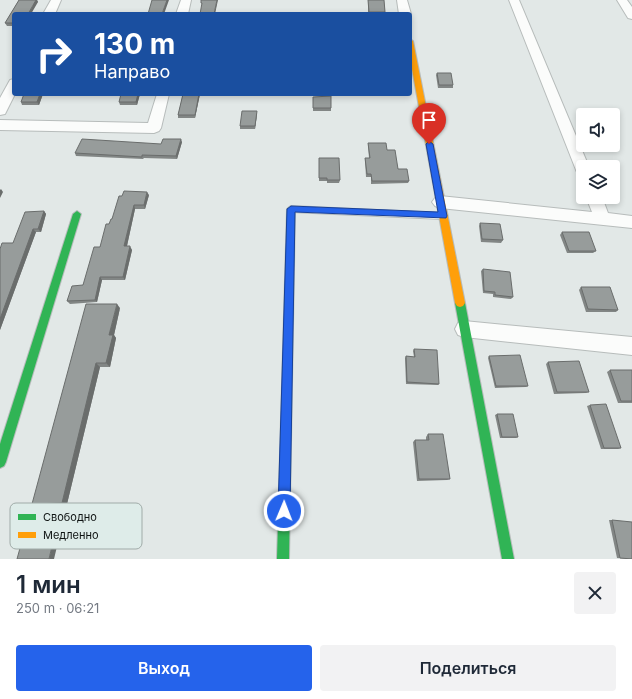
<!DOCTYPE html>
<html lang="ru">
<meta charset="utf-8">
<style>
:root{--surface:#fff;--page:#f2f2f3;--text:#1f2937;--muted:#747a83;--accent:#2563eb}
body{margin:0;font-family:Inter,sans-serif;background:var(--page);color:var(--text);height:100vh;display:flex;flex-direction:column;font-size:15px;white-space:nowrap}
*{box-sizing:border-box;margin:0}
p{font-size:13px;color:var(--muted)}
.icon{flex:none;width:22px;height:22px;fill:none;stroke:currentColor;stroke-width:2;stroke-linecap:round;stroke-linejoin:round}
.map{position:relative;height:559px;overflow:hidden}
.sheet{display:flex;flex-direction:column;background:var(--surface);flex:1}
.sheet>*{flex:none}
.top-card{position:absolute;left:12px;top:12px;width:400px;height:84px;border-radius:4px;box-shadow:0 2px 6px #0003;background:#1a4fa0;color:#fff;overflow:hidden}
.fabs{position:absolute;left:576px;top:108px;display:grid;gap:8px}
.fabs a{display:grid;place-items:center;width:44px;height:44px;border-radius:4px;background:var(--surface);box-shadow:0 2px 6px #0003;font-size:20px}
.pin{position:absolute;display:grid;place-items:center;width:34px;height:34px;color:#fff;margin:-41px -17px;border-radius:50% 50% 50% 0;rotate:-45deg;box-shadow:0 0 4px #0007}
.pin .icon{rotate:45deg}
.me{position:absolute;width:44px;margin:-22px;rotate:1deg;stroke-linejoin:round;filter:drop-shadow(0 0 3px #0008)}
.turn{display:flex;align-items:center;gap:14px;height:84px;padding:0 16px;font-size:18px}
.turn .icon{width:52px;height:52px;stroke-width:2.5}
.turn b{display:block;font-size:28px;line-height:34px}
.round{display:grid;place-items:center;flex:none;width:42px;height:42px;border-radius:4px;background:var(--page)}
.head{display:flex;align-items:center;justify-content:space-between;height:68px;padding:0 16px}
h1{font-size:24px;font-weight:600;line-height:30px}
.cta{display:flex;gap:8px;margin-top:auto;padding:8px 16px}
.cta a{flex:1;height:46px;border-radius:4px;background:var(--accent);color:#fff;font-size:16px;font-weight:600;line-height:46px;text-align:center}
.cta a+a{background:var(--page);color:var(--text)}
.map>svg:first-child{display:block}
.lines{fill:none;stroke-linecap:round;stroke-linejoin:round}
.lane-casing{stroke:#b7bcbb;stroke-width:2}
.street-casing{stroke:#b7bcbb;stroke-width:2}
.fast-casing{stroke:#b7bcbb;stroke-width:2}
.slow-casing{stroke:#b7bcbb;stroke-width:2}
.lane{fill:#fbfcfb;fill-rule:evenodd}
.street{fill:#fbfcfb;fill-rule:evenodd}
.fast{fill:#30b455;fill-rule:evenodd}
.slow{fill:#ff9f0a;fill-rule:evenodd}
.wall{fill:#828685}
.shaded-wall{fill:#6a6d6c}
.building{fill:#979c9b;stroke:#6a6d6c}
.route{fill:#2563eb;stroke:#184099}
.key{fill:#deece9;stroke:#a0aba8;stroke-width:1}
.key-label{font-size:11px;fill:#0e1312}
</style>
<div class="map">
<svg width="632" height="559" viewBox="0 0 632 559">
<rect width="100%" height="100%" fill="#e2e8e7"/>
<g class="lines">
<!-- lane casing -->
<g class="lane-casing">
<path id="lane" d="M291 206 442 213 446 216 442 219 291 212 287 209Z"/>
</g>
<!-- street casing -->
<g class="street-casing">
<path id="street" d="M51 0H61L55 14H43Z
M181 0H191L188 14H176Z
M397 0H407L411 14 410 15 399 14Z
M509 0H519L589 167H583V175L578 174 576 170Z
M617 0H627L632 7V19L628 18Z
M14 79 15 94 5 114 0 115V98L10 80Z
M157 94H169L161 128 159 131 154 133 0 130V120L148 123Z
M440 196 592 212 586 197H602L608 213 632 216V228L440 208 435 206 432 202 435 198Z
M464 321 632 337V355L464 337 458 335 455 329 458 323Z"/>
</g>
<!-- fast casing -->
<g class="fast-casing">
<path id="fast" d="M291 206 295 209 289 559H277L287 209Z
M77 211 81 214 6 462 4 466 0 468V444L73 214Z
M460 299 463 300 465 303 514 559H502L455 303 457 300Z"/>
</g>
<!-- slow casing -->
<g class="slow-casing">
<path id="slow" d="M410 39 413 41 465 303 463 306 460 307 457 306 455 303 410 58Z"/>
</g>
<!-- lane -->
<use href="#lane" class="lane"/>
<!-- street -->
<use href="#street" class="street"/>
<!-- fast -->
<use href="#fast" class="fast"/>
<!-- slow -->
<use href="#slow" class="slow"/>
</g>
<!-- wall -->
<path class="wall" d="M19 0H37L38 2 14 14V26H7L5 23Z
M368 0H384L385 14H368Z
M437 73 453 85V88H438L436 75Z
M43 94 39 105H22L21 102Z
M140 94 137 105H120L119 102Z
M183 94H200L195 118H178V115Z
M331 96V111H313V97Z
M257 114 255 129H240V126Z
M182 142 177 159 144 158 143 159 76 156 75 153 161 144Z
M368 143 387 150 398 169 409 181 408 183 371 184V177H366L365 160V158H369L368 146Z
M319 158 340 180 339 183H327V181H319Z
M149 195 145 209H135L127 246 132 250 125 280H102L97 302 70 304 67 301 83 285 100 247 109 224 112 219Z
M44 211 46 214 41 232H36L0 330V249L13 243Z
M480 223 503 240 501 243 481 242 479 226Z
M562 232 596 251 593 253H567L560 235Z
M483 269 513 297 511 299 493 297V294L483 293 481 271Z
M581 287 618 310 616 312H586L579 290Z
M120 308 114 335 116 338 110 367H100L67 504 38 505 32 504Z
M414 349 439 384 438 385 406 384 405 358 406 356 414 357 413 351Z
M489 356 528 386 526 387 495 388 488 358Z
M548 362 589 392 586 393 554 394 546 364Z
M610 370H632V403H618L607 372Z
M590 405 621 448 618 449H601L587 406Z
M497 414 518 437 516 438H500L495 415Z
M428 434 450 479 447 480 417 481 413 442 415 440H426V437Z
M609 520H612L632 559 617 558Z"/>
<!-- shaded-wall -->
<path class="shaded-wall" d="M36 0H37L38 2 31 14H28Z
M167 0H169L164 14H162Z
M217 0H218L215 14H214Z
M40 94H43L39 105 37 102Z
M138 94H140L137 105 136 102Z
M199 94H200L195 118V115Z
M257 111V114L255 129V126Z
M181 139 182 142 177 159 176 156Z
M1 189 3 192 0 198V190Z
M147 192 149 195 145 209 144 205Z
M134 205 135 209 126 250 124 246Z
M44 211 46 214 41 232 38 229Z
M33 229 36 232 0 330V319Z
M130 246 132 250 125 280 123 277Z
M100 277 102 280 97 302 95 300Z
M117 304 120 308 114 335 116 338 110 367 106 363 109 335Z
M96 363 100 367 67 504 62 503Z
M56 529 61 530 54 559H49Z"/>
<!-- building -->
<path class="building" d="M19 0H36L28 14H14V23H5Z
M152 0H167L162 14H148Z
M201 0H217L214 14H200L202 3H201Z
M368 0H384L385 12H369Z
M437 73H451L453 85H439Z
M24 94H40L37 102H21Z
M121 94H138L136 102H119Z
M183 94H199L195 115H178Z
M331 96V108H313V97Z
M242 111H257L255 126H240Z
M82 139 161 144 163 139H181L176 156 142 155V157L75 153Z
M368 143H386L387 150H395L398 169H407L409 181H372L371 174H367L365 158H370Z
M319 158H339L340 180H327V178H319Z
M124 191 147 192 144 205H134L124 246H130L123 277H100L95 300 67 301 72 286 83 285 94 247H100L106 224H109L111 219H112L119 196H122Z
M44 211 38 229H33L0 319V249L2 243H13L25 212Z
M480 223 500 224 503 240 482 239Z
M562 232H589L596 251H569Z
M483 269 510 272 513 297 495 295V292L484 291Z
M581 287H610L618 310 588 309Z
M86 304H117L109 335H113L106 363H96L62 503 32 504Z
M414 349 437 350 439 384 407 382 406 356 415 357Z
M520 355 528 386H496L489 356Z
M579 361 589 392H557L548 362Z
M610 370H632V401H621Z
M606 404 621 448H604L590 405Z
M497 414H513L518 437H502Z
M428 434H443L450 479H419L415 440H429Z
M612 520 632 522V559L620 558Z
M56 529 49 559H17L25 530Z"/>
<!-- route -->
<path class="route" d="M429 141 433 144 447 216 446 218 295 212 290 511 288 515 284 517 280 515 278 511 287 209 291 206 438 212 426 144Z"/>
<!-- legend -->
<rect x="10" y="503" width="132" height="46" rx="6" class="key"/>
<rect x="18" y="514" width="18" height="6" fill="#30b455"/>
<rect x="18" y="532" width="18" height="6" fill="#ff9f0a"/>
<g class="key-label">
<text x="43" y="521">Свободно</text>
<text x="43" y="539">Медленно</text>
</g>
</svg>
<div class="fabs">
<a><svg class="icon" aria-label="sound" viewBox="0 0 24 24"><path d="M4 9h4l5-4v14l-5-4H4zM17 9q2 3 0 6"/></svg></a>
<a><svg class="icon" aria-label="layers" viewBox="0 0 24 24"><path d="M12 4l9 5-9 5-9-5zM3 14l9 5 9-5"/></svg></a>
</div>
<div class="pin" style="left:429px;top:144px;background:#d93025"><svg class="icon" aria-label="arrive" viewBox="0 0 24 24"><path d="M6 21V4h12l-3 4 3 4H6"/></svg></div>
<svg class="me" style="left:284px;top:511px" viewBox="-20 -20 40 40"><circle r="17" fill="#2563eb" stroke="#fff" stroke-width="3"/><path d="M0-11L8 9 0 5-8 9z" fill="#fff"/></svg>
<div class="top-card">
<div class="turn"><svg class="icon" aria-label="right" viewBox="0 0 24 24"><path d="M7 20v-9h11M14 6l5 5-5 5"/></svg><div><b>130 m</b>Направо</div></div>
</div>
</div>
<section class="sheet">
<div class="head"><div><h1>1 мин</h1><p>250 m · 06:21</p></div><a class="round"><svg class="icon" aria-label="close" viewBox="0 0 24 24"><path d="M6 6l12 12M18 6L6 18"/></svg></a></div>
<div class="cta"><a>Выход</a><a>Поделиться</a></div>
</section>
